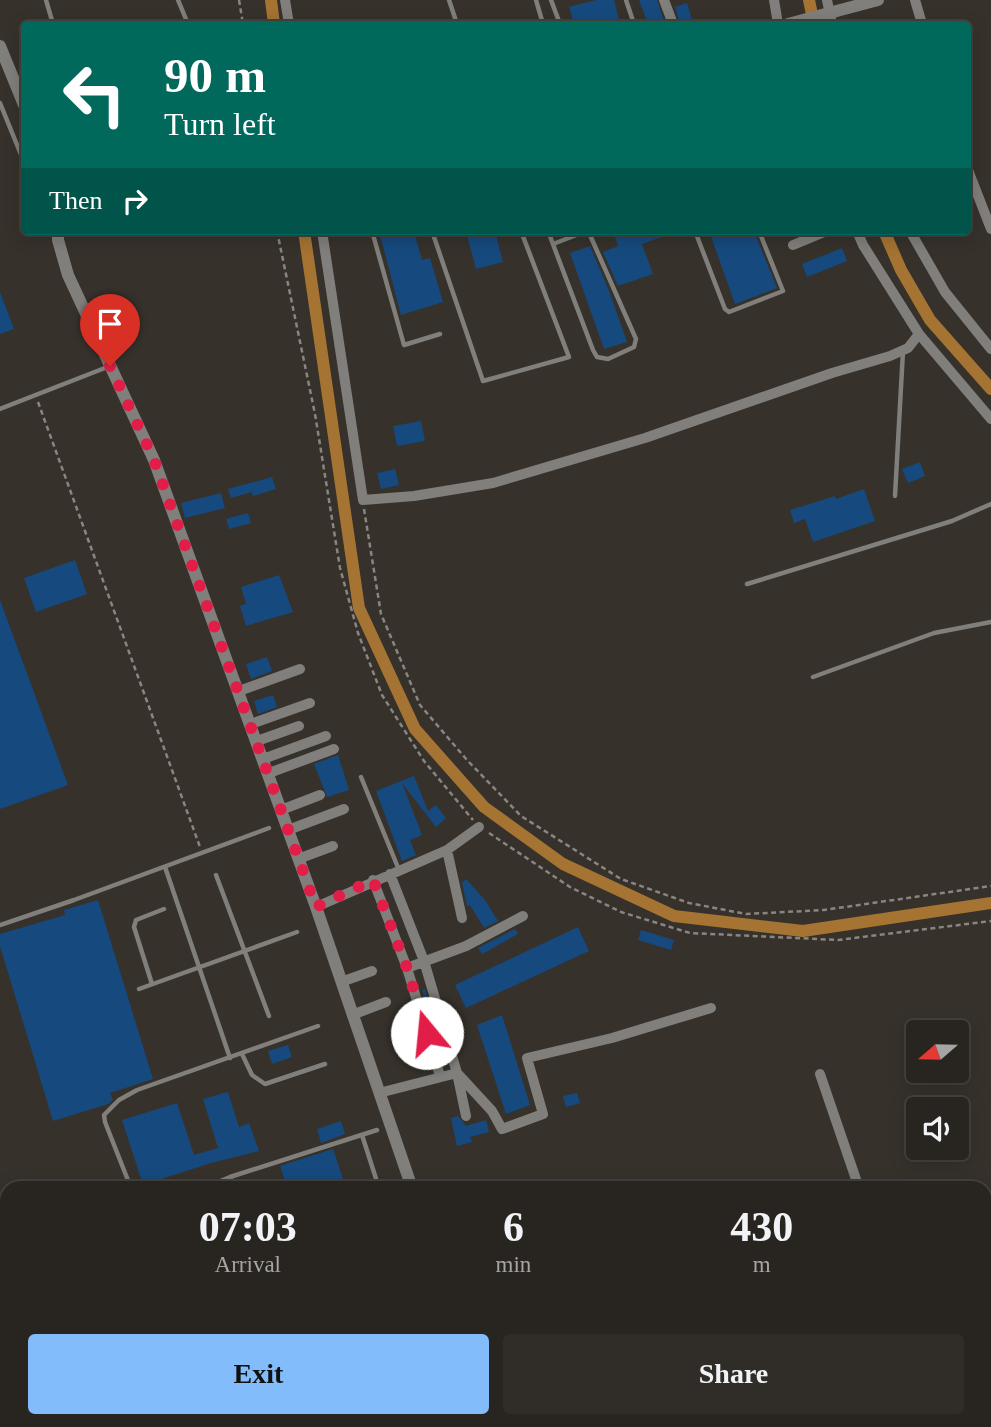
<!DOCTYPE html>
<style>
:root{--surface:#282520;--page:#302d29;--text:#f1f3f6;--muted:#a5a5a5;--line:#44423e;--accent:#83bcfb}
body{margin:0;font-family:"Times New Roman",serif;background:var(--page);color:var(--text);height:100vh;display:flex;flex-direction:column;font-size:26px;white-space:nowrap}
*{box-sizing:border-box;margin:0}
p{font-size:23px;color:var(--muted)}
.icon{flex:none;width:38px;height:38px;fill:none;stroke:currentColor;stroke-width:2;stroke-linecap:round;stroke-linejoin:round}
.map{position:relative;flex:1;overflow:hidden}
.details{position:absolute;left:0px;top:1181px;width:992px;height:247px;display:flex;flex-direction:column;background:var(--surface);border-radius:21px 21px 0 0;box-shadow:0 4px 18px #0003,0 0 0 2px var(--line)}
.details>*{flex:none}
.banner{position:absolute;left:21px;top:21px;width:950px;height:214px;border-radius:7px;box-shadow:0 4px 18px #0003,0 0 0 2px var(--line);background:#00695c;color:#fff;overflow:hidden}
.needle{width:46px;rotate:250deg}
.tools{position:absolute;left:906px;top:1020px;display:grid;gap:14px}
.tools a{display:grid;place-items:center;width:63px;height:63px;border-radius:7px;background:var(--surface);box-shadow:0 4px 18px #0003,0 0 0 2px var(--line);font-size:35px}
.pin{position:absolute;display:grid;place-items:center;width:60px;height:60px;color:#fff;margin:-72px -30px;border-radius:50% 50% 50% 0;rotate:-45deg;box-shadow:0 0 7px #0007}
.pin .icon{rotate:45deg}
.me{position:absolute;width:77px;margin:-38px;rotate:343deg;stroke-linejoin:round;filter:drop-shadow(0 0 5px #0008)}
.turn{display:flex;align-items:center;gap:24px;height:147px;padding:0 28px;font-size:32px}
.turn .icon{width:91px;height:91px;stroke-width:2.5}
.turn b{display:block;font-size:49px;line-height:60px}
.then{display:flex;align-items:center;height:66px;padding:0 28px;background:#0003;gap:14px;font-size:26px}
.eta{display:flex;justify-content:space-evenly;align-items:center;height:119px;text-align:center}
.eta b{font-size:42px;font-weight:600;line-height:49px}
.cta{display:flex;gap:14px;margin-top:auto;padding:14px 28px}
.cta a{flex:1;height:80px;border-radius:7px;background:var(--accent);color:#111;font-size:28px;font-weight:600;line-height:80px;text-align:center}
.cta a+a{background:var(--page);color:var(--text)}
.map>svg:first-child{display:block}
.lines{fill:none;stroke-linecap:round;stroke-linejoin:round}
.canal{stroke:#a57332;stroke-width:12}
.building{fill:#164a7e}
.path{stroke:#898580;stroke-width:2.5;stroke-dasharray:5 3.5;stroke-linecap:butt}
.service{stroke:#817f7b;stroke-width:4.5}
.minor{stroke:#817f7b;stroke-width:10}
.tertiary{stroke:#817f7b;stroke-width:12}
.route{stroke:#e11d48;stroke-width:12;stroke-dasharray:0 21.6}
</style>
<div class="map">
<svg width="991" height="1427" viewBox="0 0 991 1427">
<rect width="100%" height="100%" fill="#36312b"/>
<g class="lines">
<!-- canal -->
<path class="canal" d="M271 0 274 24
M809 0 814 24
M304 231 359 608 415 729 484 807 563 864 674 916 803 931 991 903
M884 231 901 270 930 320 991 389"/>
</g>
<!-- building -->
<path class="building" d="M596 0H614L620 24H574L569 7Z
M639 0H657L665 24H648Z
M687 3 692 20 680 24 675 7Z
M379 231H414L422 260 430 258 443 302 401 315Z
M466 231H495L503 262 476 269Z
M613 231H676V232L642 244 653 274 618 286 603 252 618 246Z
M709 231H754L777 288 735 304Z
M590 246 609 291 627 342 604 349 570 253Z
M842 248 847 261 807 277 802 264Z
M0 292 14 329 0 334Z
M421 421 425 441 397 446 393 426Z
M920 462 925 476 908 483 902 469Z
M395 469 399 485 381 489 377 473Z
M272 477 276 489 253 496 252 492 231 498 228 489Z
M864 489 875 521 813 542 805 519 794 523 790 510 835 496 836 499Z
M221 493 225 508 185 518 181 503Z
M248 513 251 523 229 529 226 519Z
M75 560 87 594 36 612 24 578Z
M279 575 293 612 246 626 240 606 246 604 241 587Z
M0 600 68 785 0 809Z
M267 657 272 671 251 679 246 664Z
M273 695 277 707 258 714 254 701Z
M338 755 349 790 327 797 314 764Z
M414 776 428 811 436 805 446 818 436 827 402 783 422 835 410 840 416 855 402 861 376 791Z
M466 879 485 900 498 921 484 928 470 905 467 906 462 883Z
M98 900 153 1079 110 1093 113 1100 108 1104 53 1121 0 946V934L65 915 64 910Z
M578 927 589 951 466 1008 455 985Z
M515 929 518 934 482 954 478 948Z
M641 930 674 940 671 950 638 940Z
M425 989 446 1063 444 1064 422 990Z
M502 1015 530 1105 506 1114 477 1025Z
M288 1045 292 1057 272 1064 268 1051Z
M228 1092 239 1127 249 1123 259 1151 211 1163 143 1185 122 1120 177 1103 194 1155 218 1148 203 1099Z
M577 1093 580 1103 566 1107 563 1096Z
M458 1116 466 1126 486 1120 489 1132 470 1137 472 1142 457 1146 451 1118Z
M341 1121 345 1134 321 1143 317 1129Z
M333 1149 346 1188H287L280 1166Z"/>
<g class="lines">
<!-- path -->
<path class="path" d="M239 0 243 24
M277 231 315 414 340 568 358 633 382 695 424 761 473 820
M38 402 200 847
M364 509 381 614 420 705 467 760 521 816 621 879 689 903 746 914 824 910 991 886
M489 833 570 887 621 912 690 933 838 940 991 921"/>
<!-- service -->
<path class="service" d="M46 0 53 24
M178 0 188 24
M449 0 457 24
M536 0 543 24
M551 0 560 24
M626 0 634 24
M0 103 24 162
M372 231 404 345 440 334
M432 231 483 381 569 357 521 231
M548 231 593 350 597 357 608 359 634 347 636 339 590 235 579 234 553 244
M695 231 725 309 729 312 783 291 759 231
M0 409 110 366
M895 496 903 351
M747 584 952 521 991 504
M813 677 934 633 991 622
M361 777 399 870
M165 867 230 1058
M216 875 269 1016
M0 925 74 900 269 828
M152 984 134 927 136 920 164 909
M139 989 297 932
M242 1054 252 1075 265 1084 325 1064
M362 1135 379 1188
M230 1177 234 1188
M131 1188 105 1122 104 1115 119 1100 137 1090 318 1026
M204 1188 230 1177 377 1130
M582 1188H583
M372 1421 374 1427
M413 1421 415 1427
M728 1421 730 1427
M82 1427 102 1421"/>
<!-- minor -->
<path class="minor" d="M285 0 289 24
M664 0 673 24
M774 0 778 24
M827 0 832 24
M915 0 922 24
M968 170 991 229
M322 231 363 500 414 496 493 483 645 438 832 373 890 356 908 348 919 334
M596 231V232
M857 231 863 245 919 334 991 419
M910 231 945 292 991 349
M793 245 827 231
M239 691 300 669
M251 724 310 703
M257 741 299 726
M263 759 326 736
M269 773 334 749
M281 810 320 795
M288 830 344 809
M298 859 333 846
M390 874 424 961 457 1073 466 1116
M373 880 407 968 440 1076
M316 907 447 850
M462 918 447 850 479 827
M407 968 466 946 523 916
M341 982 372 971
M352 1015 386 1002
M820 1074 859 1188
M379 1093 457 1073 492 1111 502 1129 543 1114 527 1058 612 1038 711 1008
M985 1348 991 1355
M226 1421 228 1427
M301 1421 304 1427
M500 1421 502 1427
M559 1421 561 1427
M684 1421 686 1427
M957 1421 960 1427
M894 1427 902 1421"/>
<!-- tertiary -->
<path class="tertiary" d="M788 24 878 0
M0 46 24 105
M58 231V240L68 275 154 460 316 907 412 1188
M174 1427 186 1421"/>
</g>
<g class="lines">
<!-- route -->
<path class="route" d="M110 366 154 460 316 907 373 880 407 968 427 1033"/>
</g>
</svg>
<div class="tools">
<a><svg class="needle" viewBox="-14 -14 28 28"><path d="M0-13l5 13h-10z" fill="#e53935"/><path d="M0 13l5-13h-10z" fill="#a5a5a5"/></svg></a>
<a><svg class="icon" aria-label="sound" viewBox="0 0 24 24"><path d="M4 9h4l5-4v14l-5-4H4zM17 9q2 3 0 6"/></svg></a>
</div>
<div class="pin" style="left:110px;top:366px;background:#d93025"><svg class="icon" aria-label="arrive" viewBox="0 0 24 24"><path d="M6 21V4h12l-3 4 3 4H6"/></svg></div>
<svg class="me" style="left:427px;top:1033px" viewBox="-20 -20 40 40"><circle r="19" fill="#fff"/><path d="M0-13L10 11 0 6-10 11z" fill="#e11d48"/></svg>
<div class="banner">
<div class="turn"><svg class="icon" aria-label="left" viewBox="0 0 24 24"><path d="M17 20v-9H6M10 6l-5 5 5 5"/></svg><div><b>90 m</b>Turn left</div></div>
<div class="then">Then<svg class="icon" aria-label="right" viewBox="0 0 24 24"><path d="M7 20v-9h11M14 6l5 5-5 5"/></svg></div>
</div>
<section class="details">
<div class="eta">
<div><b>07:03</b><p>Arrival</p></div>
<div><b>6</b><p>min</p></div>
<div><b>430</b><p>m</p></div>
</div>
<div class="cta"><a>Exit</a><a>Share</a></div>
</section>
</div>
